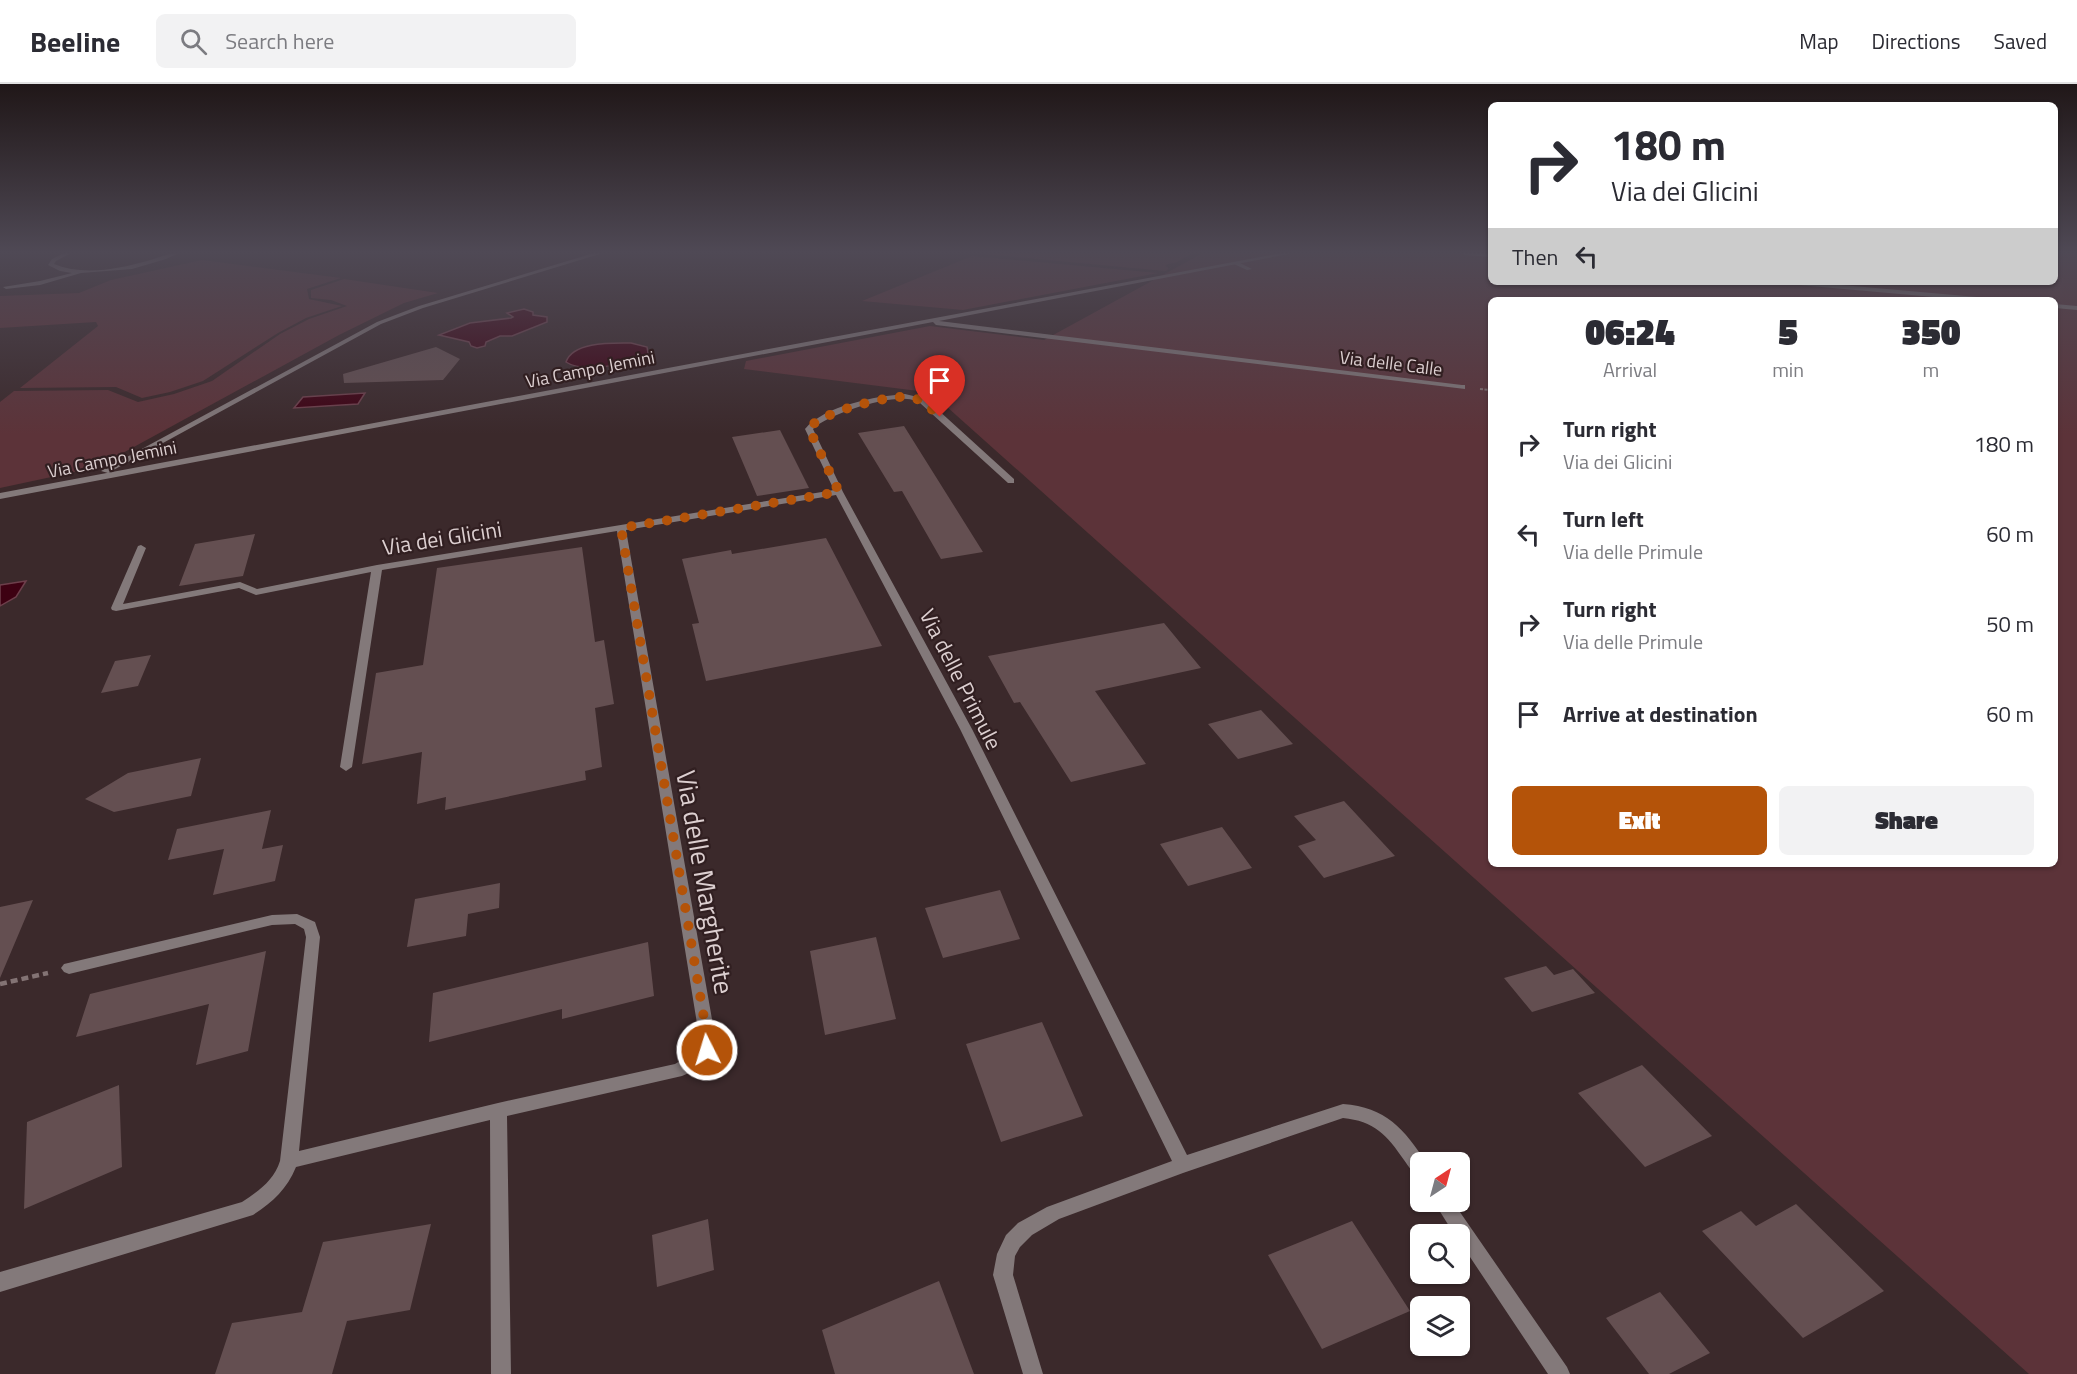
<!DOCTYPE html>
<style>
:root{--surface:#fff;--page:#f2f2f3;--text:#2b2b33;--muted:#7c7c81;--line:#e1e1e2;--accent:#b45309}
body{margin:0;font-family:"Titillium Web",sans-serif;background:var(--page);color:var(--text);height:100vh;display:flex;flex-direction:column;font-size:22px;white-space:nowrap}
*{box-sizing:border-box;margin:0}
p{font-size:20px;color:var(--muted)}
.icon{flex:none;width:33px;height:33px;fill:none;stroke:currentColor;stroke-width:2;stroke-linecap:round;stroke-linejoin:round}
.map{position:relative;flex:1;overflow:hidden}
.drawer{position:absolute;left:1488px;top:213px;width:570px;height:570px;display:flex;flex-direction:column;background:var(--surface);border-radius:9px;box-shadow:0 2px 4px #0004}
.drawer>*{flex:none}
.guide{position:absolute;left:1488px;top:18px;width:570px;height:183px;border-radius:9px;box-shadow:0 2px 4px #0004;background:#fff;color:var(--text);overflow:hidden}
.needle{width:39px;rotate:36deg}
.fabs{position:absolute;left:1410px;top:1068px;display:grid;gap:12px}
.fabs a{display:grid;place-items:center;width:60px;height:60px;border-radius:9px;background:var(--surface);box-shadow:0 2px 4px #0004;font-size:30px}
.pin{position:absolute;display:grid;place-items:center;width:51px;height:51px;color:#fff;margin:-62px -26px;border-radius:50% 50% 50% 0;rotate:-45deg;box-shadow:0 0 6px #0007}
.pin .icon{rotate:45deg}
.me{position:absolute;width:66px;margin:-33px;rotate:355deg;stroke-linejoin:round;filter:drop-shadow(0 0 4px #0008)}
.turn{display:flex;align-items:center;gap:21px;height:126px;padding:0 24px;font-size:27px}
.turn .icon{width:78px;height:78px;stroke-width:2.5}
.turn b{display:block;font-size:42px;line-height:51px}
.then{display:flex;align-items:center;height:57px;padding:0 24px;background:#0003;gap:12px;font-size:22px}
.eta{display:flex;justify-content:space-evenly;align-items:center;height:102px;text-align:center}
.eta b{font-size:36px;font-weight:800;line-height:42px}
.primary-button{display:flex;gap:12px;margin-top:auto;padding:12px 24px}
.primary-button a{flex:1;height:69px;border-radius:9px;background:var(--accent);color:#fff;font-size:24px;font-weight:800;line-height:69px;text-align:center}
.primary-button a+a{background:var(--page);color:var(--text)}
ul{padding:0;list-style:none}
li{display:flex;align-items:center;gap:18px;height:90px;padding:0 24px}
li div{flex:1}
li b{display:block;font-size:22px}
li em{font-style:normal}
header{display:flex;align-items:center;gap:36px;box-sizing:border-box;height:84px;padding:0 30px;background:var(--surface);border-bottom:2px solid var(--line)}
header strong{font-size:28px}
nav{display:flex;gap:33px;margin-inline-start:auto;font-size:21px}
.search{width:420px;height:54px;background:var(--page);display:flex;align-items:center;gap:15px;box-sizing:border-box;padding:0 21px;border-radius:9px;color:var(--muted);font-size:22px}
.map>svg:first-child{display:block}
.green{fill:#5c3339;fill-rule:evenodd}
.water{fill:#3d0112;stroke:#6d3f4b;stroke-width:1.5}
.building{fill:#644f51}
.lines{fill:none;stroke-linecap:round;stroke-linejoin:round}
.path-far1{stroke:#837374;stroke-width:2;stroke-dasharray:3 1.5;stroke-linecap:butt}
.path{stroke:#837374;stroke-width:4.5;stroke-dasharray:7 4;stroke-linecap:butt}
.service{fill:#83797a;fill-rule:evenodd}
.minor{fill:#83797a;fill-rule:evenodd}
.route{stroke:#b45309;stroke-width:10;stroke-dasharray:0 18}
.labels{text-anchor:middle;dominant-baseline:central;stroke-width:4.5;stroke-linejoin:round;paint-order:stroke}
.far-street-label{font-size:18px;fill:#dccfd0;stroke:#311f21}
.street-label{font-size:22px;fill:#dccfd0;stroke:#311f21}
.near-street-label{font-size:27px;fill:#dccfd0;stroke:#311f21}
</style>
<header>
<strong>Beeline</strong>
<div class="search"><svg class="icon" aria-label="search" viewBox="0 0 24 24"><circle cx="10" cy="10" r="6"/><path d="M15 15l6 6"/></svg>Search here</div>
<nav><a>Map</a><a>Directions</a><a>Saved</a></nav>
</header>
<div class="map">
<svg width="2077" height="1290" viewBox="0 0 2077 1290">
<rect width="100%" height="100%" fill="#3b292b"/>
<!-- green -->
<path class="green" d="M1193 169 1177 178 1165 181 1169 185 1165 187 983 170Z
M1203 169H1491V198H2055V169H2077V1290H2029L937 314 942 310 744 285 746 277 930 242 1044 256ZM1491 216H2055V780H1491Z
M972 172 1158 189 963 226 862 217Z
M202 176 341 194 307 205 309 215 342 222 306 234 278 249 203 297 170 308 142 314 116 303 20 304 98 242 96 238 0 244V212L79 209 111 196Z
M344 195 438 209 404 219 339 251 121 370 84 386 0 404V318L14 307 108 306 138 318 174 310 212 297 280 250 309 235 347 222 331 216 311 214V206Z"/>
<!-- water -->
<path class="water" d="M524 225 533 228V231L547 233V238L512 252H500L486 258 485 262 477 264 471 262 469 258 439 251 470 239 511 234 513 233 507 229Z
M631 259 647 263 648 269C633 281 582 289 566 278 573 257 613 259 631 259Z
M365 309 358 320 294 324 303 313Z
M26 497 16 513 0 522V501Z"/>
<!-- building -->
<path class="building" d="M436 263 460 275 443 296 344 299 343 290Z
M904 342 983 468 941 475 902 407 894 408 858 349Z
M780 346 809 404 757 412 732 353Z
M255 450 243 492 179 502 195 460Z
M826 454 882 562 706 597 692 540 699 539 682 475 731 466 732 470Z
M582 463 595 558 604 556 614 620 595 624 602 683 585 687 586 696 445 726 446 713 417 720 422 668 362 680 376 589 423 581 437 484Z
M1164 539 1201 584 1095 607 1146 680 1071 698 1020 618 1014 619 988 572Z
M151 571 138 602 101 609 115 577Z
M1261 626 1293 660 1238 675 1208 640Z
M201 674 191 712 114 728 85 715 128 689Z
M1344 717 1395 772 1324 794 1298 762 1316 756 1294 732Z
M271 726 262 765 283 761 275 797 213 811 224 765 168 776 177 745Z
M1222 743 1252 784 1188 802 1160 760Z
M500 799 499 824 468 830 466 852 407 863 415 815Z
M1000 806 1020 855 943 874 925 824Z
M33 816 0 894V823Z
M876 853 896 935 825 951 810 867Z
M648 858 654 912 562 935V925L429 958 433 909Z
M266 867 248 967 196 981 209 920 76 953 90 910Z
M1546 882 1554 891 1573 885 1595 909 1532 928 1504 894Z
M1042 938 1083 1032 1001 1058 966 960Z
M1642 981 1712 1052 1645 1083 1578 1009Z
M119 1001 122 1083 24 1125 27 1038Z
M1796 1120 1884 1207 1803 1254 1702 1147 1741 1127 1756 1142Z
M708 1135 714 1186 657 1203 652 1151Z
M1352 1137 1410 1227 1322 1265 1268 1171Z
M431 1140 410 1226 347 1237 332 1290H215L232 1239 302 1228 323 1158Z
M939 1197 974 1290H835L822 1246Z
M1660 1208 1710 1269 1669 1290H1649L1606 1234Z"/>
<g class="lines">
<!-- path-far1 -->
<path class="path-far1" d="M1480 305 1491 306"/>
<!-- path -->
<path class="path" d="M0 900 48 889"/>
<!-- service -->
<path class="service" d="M64 169H71L56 177 54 180C83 192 118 185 147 177 158 174 168 169 179 169L166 175 132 185 81 189 40 201 6 205 3 203 40 197 72 189 60 187 48 181 52 175Z
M1234 178H1238L1252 185 1247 186 1234 180Z"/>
<!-- minor -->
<path class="minor" d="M594 169H603L423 224 381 240 108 389 101 387 377 238 419 222Z
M1282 169H1294L939 237 1462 301H1465V305L936 241 933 238 0 415V409Z
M1462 169H1491V173L1465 171Z
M1785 198H1808L1988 214 1991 216H1967L1788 200Z
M2055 220 2077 222V226L2055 224Z
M905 310 926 315 1014 395V399H1008L920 319C916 317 911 315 907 315 886 312 827 330 813 345L843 408 972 645 1187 1071 1343 1020C1386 1023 1404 1045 1426 1078H1420V1092C1412 1089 1409 1083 1404 1076 1387 1051 1374 1037 1343 1034L1183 1089 1059 1135 1032 1151 1020 1163 1015 1172 1013 1191 1043 1290H1023L993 1191 997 1170 1006 1151 1018 1139 1047 1123 1172 1077 960 645 836 411 626 446 716 958C711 978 701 984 682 992L507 1032 511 1290H491L490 1036 296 1083C287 1105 273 1118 253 1131L0 1208V1188L242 1118C259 1107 274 1096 280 1077L306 853 304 845 295 840 272 841 69 890 64 888 61 884 64 880 272 831 297 830 315 838 320 853 299 1067 498 1019 675 980 698 966 700 958 617 447 382 486 352 683 346 687 340 683 371 488 256 511 239 504 116 527 112 526 111 524 138 462 141 461 146 464 123 520 240 498 257 505 377 481 834 406 805 345C824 322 876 312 905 310Z
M1434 1118H1453L1567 1283 1570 1290H1548L1460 1158V1150H1454Z"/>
</g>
<!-- sky -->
<linearGradient id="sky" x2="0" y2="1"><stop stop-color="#201718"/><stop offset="0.48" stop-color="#4f4955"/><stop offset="1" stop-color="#4f4955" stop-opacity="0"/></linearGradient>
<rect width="2077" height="350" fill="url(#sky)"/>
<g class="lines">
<!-- route -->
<path class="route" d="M707 966 708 958 621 444 839 408 809 345C817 329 892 310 910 313 923 315 931 325 940 333"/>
</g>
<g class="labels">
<!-- far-street labels -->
<g class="far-street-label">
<text transform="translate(1391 279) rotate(7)">Via delle Calle</text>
<text transform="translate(590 285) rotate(-11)">Via Campo Jemini</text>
<text transform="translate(112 375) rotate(-11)">Via Campo Jemini</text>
</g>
<!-- street labels -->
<g class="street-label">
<text transform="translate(442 454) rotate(-9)">Via dei Glicini</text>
<text transform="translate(961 595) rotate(63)">Via delle Primule</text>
</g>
<!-- near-street labels -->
<g class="near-street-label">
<text transform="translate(706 798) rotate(80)">Via delle Margherite</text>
</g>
</g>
</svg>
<div class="fabs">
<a><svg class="needle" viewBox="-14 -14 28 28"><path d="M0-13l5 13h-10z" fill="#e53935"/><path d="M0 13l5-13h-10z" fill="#7c7c81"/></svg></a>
<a><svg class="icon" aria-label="search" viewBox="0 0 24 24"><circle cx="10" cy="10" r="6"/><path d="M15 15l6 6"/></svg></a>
<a><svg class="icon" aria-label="layers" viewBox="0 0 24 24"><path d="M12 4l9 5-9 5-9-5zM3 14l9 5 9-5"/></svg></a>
</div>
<div class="pin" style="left:940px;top:333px;background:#d93025"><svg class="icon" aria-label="arrive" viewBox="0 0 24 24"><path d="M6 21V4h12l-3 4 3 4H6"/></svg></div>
<svg class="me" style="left:707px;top:966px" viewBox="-20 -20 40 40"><circle r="17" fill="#b45309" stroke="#fff" stroke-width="3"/><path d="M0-11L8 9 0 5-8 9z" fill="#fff"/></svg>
<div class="guide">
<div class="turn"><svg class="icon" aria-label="right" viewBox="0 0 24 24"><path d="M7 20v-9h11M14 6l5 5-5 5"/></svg><div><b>180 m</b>Via dei Glicini</div></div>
<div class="then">Then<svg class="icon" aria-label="left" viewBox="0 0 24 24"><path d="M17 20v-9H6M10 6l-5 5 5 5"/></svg></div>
</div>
<section class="drawer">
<div class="eta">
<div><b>06:24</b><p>Arrival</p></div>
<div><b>5</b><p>min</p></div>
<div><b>350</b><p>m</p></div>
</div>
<ul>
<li><svg class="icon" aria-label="right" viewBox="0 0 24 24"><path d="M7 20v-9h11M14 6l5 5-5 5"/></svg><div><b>Turn right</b><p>Via dei Glicini</p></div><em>180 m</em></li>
<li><svg class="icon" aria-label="left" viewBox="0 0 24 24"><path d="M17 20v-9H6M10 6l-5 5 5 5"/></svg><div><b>Turn left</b><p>Via delle Primule</p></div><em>60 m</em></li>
<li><svg class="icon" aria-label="right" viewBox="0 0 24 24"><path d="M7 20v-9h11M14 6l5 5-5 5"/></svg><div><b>Turn right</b><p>Via delle Primule</p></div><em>50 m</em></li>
<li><svg class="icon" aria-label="arrive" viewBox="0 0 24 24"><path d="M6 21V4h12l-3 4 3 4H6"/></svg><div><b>Arrive at destination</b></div><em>60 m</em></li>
</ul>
<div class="primary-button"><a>Exit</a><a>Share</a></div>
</section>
</div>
